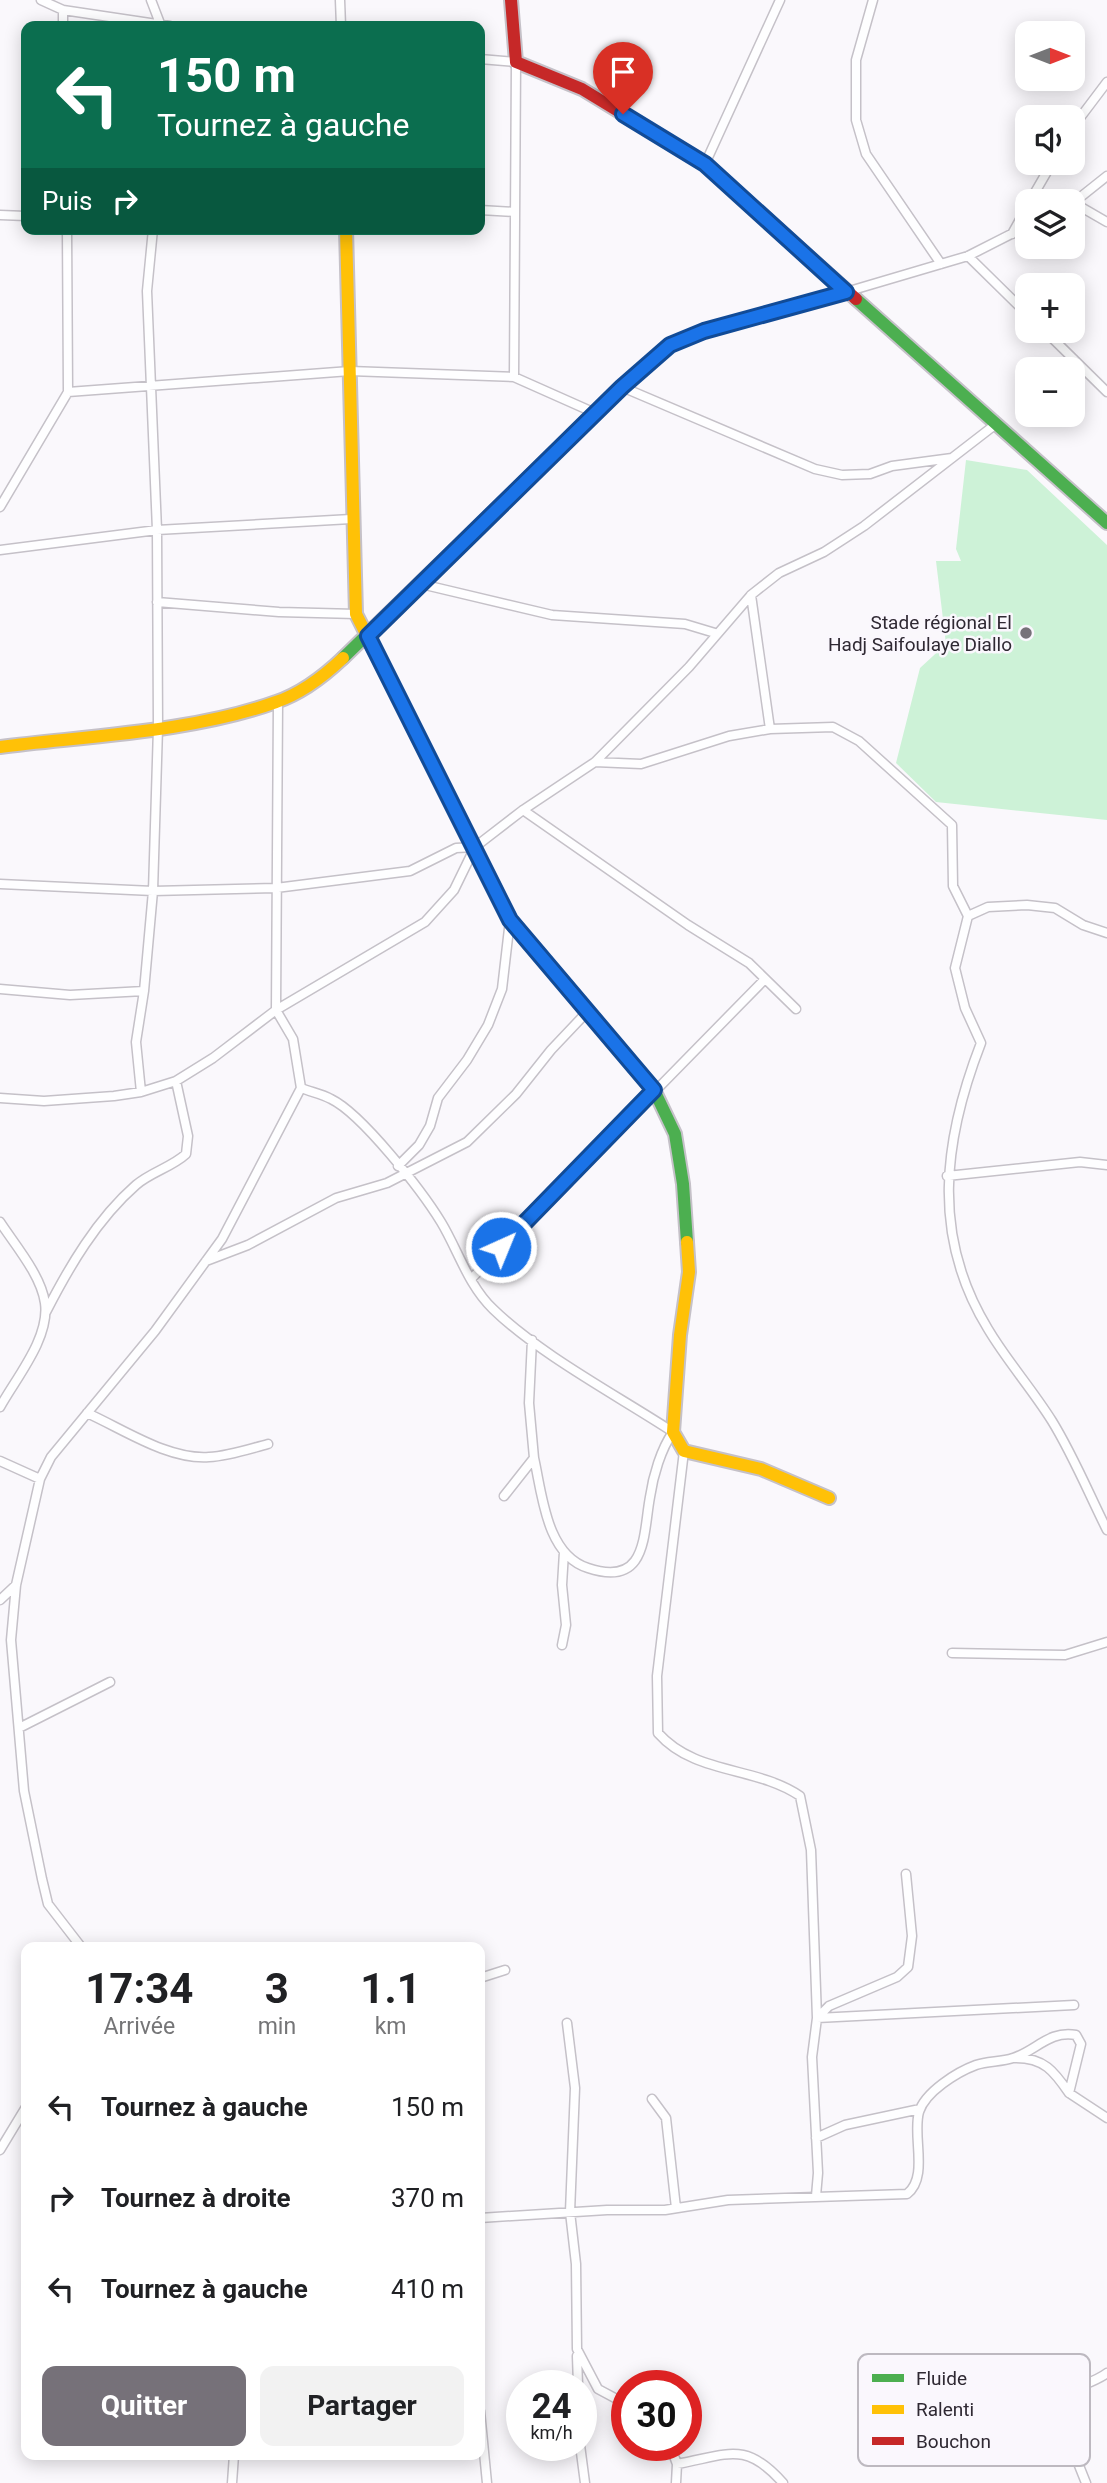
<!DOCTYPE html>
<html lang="fr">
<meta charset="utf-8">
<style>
:root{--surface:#fff;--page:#f2f2f2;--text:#202124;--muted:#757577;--accent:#767179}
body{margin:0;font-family:Roboto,sans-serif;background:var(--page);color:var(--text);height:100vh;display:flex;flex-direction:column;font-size:26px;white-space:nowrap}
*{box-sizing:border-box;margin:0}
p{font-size:23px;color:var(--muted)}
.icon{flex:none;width:38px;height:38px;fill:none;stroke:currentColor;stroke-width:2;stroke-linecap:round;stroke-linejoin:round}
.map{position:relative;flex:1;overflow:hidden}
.side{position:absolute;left:21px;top:1942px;width:464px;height:518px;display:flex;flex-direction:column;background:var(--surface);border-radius:14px;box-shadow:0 4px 18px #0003}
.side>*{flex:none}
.banner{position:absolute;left:21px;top:21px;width:464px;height:214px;border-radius:14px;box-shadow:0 4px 18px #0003;background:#0b6e4f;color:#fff;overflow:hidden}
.needle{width:46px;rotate:90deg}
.tools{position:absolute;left:1015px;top:21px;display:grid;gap:14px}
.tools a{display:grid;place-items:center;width:70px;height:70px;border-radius:14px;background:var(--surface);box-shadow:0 4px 18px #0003;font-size:35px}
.speed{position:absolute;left:506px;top:2370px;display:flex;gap:14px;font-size:35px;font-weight:700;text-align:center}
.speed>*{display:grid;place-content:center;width:91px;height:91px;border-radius:50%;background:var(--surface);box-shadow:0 4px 18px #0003;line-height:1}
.speed small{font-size:18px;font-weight:400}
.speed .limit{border:10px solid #d22;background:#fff;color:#111}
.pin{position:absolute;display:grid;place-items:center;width:60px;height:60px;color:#fff;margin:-72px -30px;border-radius:50% 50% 50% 0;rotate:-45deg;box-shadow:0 0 7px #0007}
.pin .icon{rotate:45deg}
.me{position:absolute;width:77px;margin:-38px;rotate:44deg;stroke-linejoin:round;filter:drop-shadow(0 0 5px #0008)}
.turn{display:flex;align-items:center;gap:24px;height:147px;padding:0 21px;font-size:32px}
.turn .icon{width:91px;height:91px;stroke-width:2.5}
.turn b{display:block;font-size:49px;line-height:60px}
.then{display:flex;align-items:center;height:66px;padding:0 21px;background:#0003;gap:14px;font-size:26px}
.eta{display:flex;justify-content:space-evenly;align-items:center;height:119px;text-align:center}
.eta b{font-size:42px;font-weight:700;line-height:49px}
.action{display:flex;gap:14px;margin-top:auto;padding:14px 21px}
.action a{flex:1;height:80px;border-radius:14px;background:var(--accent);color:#fff;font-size:28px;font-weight:700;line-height:80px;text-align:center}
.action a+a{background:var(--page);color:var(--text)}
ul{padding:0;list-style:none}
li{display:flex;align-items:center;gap:21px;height:91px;padding:0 21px}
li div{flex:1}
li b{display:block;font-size:26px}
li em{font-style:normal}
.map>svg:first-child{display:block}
.green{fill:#cdf2d7}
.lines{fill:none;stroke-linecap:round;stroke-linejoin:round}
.street-casing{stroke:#c5c1c8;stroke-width:11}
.fast-casing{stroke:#c5c1c8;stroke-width:16}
.slow-casing{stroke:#c5c1c8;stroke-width:16}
.jam-casing{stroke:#c5c1c8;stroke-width:16}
.street{stroke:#fefeff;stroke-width:8}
.fast{stroke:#4caf50;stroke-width:12}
.slow{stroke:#ffc107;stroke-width:12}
.jam{stroke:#c62828;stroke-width:12}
.route-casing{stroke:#114b97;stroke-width:18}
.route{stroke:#1a73e8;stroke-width:12}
.poi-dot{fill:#767179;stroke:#faf7fd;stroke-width:2.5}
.labels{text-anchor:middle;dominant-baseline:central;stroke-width:5;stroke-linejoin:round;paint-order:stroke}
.poi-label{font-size:19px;fill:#2f2933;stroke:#faf7fd;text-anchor:end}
.key{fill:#faf7fd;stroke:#bdb9c0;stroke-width:2}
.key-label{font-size:19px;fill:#2f2933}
</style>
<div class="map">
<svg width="1107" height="2483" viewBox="0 0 1107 2483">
<rect width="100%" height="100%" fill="#faf8fc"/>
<!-- green -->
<path class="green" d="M966 460 1027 470 1107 545V820L936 802 896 763 920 668 946 644 936 561H961L956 549Z"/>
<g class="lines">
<!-- street casing -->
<g class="street-casing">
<path id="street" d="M41 0 63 10 170 26
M151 0 161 26
M340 0 341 26
M873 0 856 60V120L866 154 941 264
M63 10V26
M480 59 516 62 514 377 595 413
M1073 127 1107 82
M705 164 780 0
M1030 201 1052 163
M1073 203 1107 176
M1074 203 1107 222
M480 210 515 212
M0 215 26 216
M67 229 68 392
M1012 234 1027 207
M968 256 1027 314
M846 292 968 256 1027 226
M1045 331 1107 392
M622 387 815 469 842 475 870 474 892 466 952 458
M0 507 68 392 350 371 514 377
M0 550 157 530 351 519
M421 584 552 615 685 624 715 633
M751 595 770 729
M157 602 279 612 356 614
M595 762 641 764 729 736 770 729 833 727 859 741 952 825 953 886 968 916
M523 810 688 925 749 963 796 1009
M0 884 153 891 276 888 410 871 456 848 475 847
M1107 933 1083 925 1055 908 1027 905 988 907 968 916 955 968 965 1008 981 1043C943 1141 931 1236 988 1329 1007 1361 1032 1389 1052 1421 1073 1455 1089 1494 1107 1530
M0 989 70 995 144 991
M301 1088C311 1092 322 1094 331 1099 362 1114 422 1191 441 1222 458 1250 468 1285 493 1309 539 1354 618 1396 673 1432 661 1449 653 1476 650 1497 643 1534 648 1588 588 1568 546 1555 542 1493 534 1458
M141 1092 136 1042 144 991 153 891 158 728 157 530 147 291 153 229
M0 1098 44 1101 114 1096 141 1092 176 1081 213 1058 276 1010 425 922 454 890 475 847 523 810 595 762 689 667 751 595 779 573 824 552 864 526 996 424
M398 1166 419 1145 430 1126 438 1098 467 1060 488 1025 502 989 510 920
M947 1176 1080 1162 1107 1165
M0 1222C15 1245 41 1275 45 1303 50 1338 16 1378 0 1407
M206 1261 248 1245 336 1198 387 1183 467 1142 516 1094 551 1050 587 1012
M471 1279 765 979
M46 1312C69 1267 97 1219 136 1185 151 1172 172 1167 186 1154L188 1136 176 1081
M87 1413C123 1429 168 1460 209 1457 229 1456 249 1449 268 1444
M684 1451 657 1676 658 1733C695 1775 756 1766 800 1796L811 1850 817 2018 1074 2005
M0 1461 40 1479
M504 1496 534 1458 529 1403 532 1340
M0 1600 16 1585
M562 1645 566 1625 562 1585 564 1552
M952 1653 1065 1655 1107 1642
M19 1728 110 1682
M82 1948 48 1904 42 1879 24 1791 11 1640 16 1585 40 1479 51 1457 155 1331 222 1239 301 1088 293 1039 276 1010 278 702
M480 1978 505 1970
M567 2023 575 2088 570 2212 576 2264 577 2349 598 2389 626 2404
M1016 2058C1044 2058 1054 2071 1069 2093
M652 2099 666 2118 676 2208
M816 2138 845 2125 920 2109
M0 2150 26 2107
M816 2196 818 2173 812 2057 817 2018 829 2006 897 1977 908 1967 912 1936 906 1874
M480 2218 607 2210H665L728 2200 907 2194C929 2177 912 2136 919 2112 925 2092 957 2072 976 2065 988 2061 1001 2062 1013 2058 1036 2051 1049 2030 1076 2035L1081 2044 1069 2093 1107 2118
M577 2356 578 2385
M480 2411 487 2483
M580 2445 585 2483
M670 2445 677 2464 676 2483
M677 2464C728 2455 745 2440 783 2483
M232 2483 234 2455
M1086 2483 1072 2448 1049 2413C1054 2389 1089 2387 1107 2373"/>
</g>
<!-- fast casing -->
<g class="fast-casing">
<path id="fast" d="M856 299 1107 523
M343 658 622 387 670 345 704 331 846 292
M434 768 510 920 654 1090 675 1134 683 1184 687 1242"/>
</g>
<!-- slow casing -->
<g class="slow-casing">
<path id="slow" d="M346 229 356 614 434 768
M0 747C87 736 193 732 276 702 300 694 324 676 343 658
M687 1242 689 1272 680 1335 673 1432 684 1451 761 1469 829 1498"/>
</g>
<!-- jam casing -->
<g class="jam-casing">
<path id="jam" d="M511 0 516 62 582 89 705 164 856 299"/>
</g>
<!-- street -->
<use href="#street" class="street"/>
<!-- fast -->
<use href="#fast" class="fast"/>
<!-- slow -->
<use href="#slow" class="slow"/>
<!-- jam -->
<use href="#jam" class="jam"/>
</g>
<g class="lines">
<!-- route casing -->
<g class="route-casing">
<path id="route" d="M501 1247 654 1090 510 920 368 636 622 387 670 345 704 331 846 292 705 164 623 114"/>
</g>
<!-- route -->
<use href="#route" class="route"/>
</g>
<!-- markers -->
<circle class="poi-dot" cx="1026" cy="633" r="7"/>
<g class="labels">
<!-- poi labels -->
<g class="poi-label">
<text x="1012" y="622">Stade régional El<tspan x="1012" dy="22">Hadj Saifoulaye Diallo</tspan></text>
</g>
</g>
<!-- legend -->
<rect x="858" y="2354" width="232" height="112" rx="10" class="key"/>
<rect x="872" y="2374" width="32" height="8" fill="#4caf50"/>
<rect x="872" y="2405" width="32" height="9" fill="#ffc107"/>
<rect x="872" y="2437" width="32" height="8" fill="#c62828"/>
<g class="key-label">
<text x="916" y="2385">Fluide</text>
<text x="916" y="2416">Ralenti</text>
<text x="916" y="2448">Bouchon</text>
</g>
</svg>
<div class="tools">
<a><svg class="needle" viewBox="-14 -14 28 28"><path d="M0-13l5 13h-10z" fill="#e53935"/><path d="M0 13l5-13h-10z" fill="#757577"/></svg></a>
<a><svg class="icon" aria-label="sound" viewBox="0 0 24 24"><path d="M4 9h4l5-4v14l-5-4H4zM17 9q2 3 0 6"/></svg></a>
<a><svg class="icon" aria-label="layers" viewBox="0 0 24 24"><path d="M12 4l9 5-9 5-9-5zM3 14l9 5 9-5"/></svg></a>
<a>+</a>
<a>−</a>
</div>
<div class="speed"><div>24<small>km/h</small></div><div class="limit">30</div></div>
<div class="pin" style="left:623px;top:114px;background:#d93025"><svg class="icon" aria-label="arrive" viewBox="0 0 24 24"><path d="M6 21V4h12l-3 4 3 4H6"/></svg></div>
<svg class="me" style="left:501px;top:1247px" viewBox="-20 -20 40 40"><circle r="17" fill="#1a73e8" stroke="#fff" stroke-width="3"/><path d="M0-11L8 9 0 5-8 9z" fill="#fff"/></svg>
<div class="banner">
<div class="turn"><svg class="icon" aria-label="left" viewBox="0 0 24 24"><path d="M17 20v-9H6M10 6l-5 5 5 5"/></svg><div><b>150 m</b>Tournez à gauche</div></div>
<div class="then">Puis<svg class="icon" aria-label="right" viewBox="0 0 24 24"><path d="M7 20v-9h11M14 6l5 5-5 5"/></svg></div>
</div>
<section class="side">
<div class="eta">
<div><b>17:34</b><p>Arrivée</p></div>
<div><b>3</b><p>min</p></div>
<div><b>1.1</b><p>km</p></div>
</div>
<ul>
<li><svg class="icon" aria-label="left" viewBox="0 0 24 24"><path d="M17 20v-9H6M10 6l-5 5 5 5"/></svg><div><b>Tournez à gauche</b></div><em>150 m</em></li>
<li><svg class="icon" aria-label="right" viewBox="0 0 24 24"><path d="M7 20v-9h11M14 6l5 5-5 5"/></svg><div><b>Tournez à droite</b></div><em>370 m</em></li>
<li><svg class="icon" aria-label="left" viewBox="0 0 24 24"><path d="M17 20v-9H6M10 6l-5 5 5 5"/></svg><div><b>Tournez à gauche</b></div><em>410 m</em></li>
</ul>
<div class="action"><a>Quitter</a><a>Partager</a></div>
</section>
</div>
